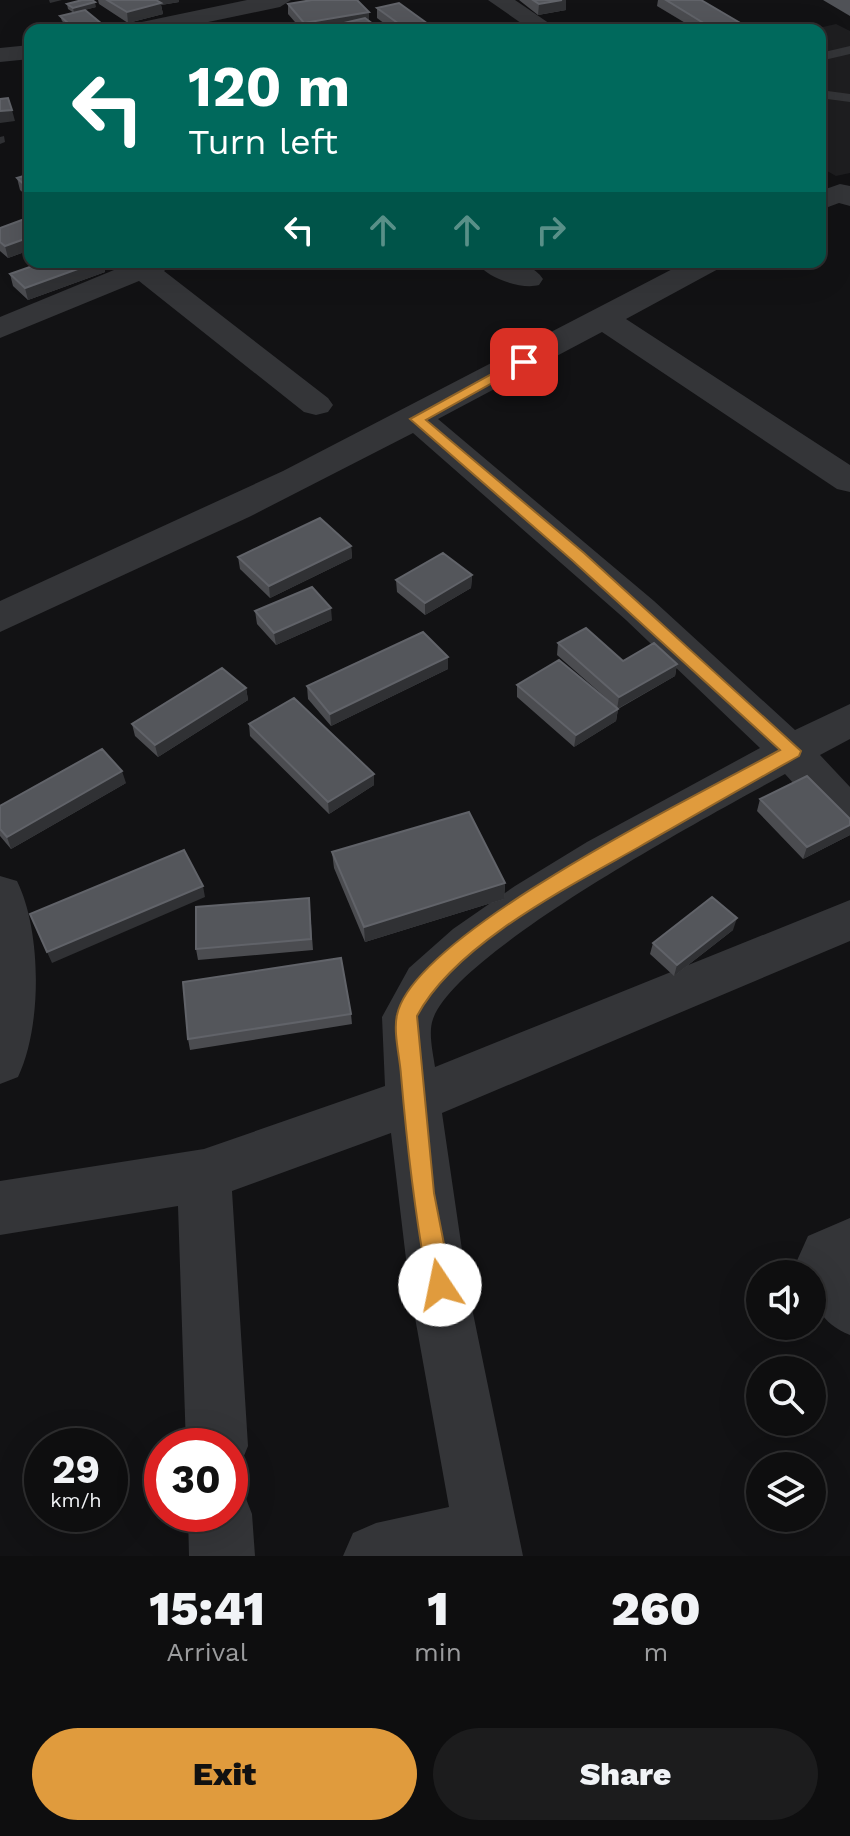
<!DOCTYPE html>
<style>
:root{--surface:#0e0e0f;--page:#1c1c1d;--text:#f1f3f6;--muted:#9b9c9e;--line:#2e2e2f;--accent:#e09b3d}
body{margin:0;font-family:"Work Sans",sans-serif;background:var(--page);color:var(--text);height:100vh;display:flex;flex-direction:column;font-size:30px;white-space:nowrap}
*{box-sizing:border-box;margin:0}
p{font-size:26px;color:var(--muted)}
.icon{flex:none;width:44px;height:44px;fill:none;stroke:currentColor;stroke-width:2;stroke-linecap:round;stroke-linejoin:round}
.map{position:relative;height:1556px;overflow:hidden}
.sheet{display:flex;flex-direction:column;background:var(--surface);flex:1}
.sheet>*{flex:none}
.banner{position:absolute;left:24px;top:24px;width:802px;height:244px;border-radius:16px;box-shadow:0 8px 32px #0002,0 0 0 2px var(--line);background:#00695c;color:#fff;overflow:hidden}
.buttons{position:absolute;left:746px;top:1260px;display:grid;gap:16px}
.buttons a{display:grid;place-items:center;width:80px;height:80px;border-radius:50%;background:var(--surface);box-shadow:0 8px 32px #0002,0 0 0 2px var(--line);font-size:40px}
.speed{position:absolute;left:24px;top:1428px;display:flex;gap:16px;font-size:40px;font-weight:700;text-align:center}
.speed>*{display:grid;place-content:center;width:104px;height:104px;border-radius:50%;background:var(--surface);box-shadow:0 8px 32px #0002,0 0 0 2px var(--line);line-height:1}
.speed small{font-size:20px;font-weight:400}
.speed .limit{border:12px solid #d22;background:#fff;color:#111}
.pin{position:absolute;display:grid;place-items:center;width:68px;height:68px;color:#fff;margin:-34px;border-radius:16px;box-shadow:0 4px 12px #0006}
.me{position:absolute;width:88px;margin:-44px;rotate:349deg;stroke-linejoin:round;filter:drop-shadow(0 0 6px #0008)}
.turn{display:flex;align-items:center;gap:28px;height:168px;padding:0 32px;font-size:36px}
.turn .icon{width:104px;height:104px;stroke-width:2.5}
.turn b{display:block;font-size:56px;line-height:68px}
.lanes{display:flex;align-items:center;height:76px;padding:0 32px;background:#0003;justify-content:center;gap:40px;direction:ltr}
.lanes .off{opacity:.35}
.eta{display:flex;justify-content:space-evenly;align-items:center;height:136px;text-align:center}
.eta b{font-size:48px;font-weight:800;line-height:56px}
.cta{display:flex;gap:16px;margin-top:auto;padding:16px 32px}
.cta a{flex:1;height:92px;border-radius:48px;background:var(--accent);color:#111;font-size:32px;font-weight:800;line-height:92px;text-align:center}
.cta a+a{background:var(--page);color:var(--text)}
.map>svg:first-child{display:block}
.built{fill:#1e1e20}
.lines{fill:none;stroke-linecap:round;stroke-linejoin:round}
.service{fill:#343538;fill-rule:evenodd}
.minor{fill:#343538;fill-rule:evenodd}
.primary{fill:#505257;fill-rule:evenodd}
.wall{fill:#4b4c50}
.shaded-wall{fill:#303134}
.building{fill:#54565b;stroke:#616369;stroke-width:2}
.route{fill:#e09b3d;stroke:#926528;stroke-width:2}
</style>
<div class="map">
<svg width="850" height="1556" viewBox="0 0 850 1556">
<rect width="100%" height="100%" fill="#121214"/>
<!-- built -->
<path class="built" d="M836 24 850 31V173L836 176 820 167V30H810Z"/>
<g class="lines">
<!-- service -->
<path class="service" d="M850 46V54L820 61V53Z
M820 90 850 94V102L820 98Z"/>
<!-- minor -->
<path class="minor" d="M247 0H291L280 7 170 30H125L137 23Z
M488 0H515L559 30H531Z
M30 45V59L0 62V48Z
M840 184 850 186V206L839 203 820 210V191Z
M175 262 164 271 328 398 333 405 328 412 316 415 304 412 139 281 0 338V317L131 263Z
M476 262C499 262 529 258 543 279L539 285C521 290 487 278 476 262Z
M686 262H724L720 268 626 319 850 465V492L837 489 602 332 438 419 654 601 795 730 850 704V739L820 755 850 787V834L834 828 785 774C714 813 457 950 433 1019 428 1032 433 1053 435 1067L850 900V941L442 1113 467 1284 523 1556H343L353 1533 376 1523 449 1507 409 1284 391 1133 232 1191 248 1446 239 1468 230 1472V1446H186L178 1206 0 1235V1181L204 1149 385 1086 382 1017 409 968 453 929 515 886 587 842 760 748 626 620 413 433 249 517 0 632V601L283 471Z
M0 876 17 881C42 932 42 1027 18 1077L0 1084Z
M850 1218V1335C821 1323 812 1305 812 1274H799L795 1265 808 1236Z
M230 1486 243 1491 252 1514 255 1556H189L188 1514H230Z"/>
<!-- primary -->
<path class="primary" d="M823 0H850V16Z"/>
</g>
<!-- wall -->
<path class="wall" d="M98 0H179V2L161 5 163 14 128 23 99 4Z
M519 0H566V10L538 15Z
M658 0H701L742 24 741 30H697L657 6Z
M67 4 96 7 84 10 102 29 71 30 62 21 60 16 74 13 68 9Z
M288 4 369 12V21L381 30H302L288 14Z
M377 8 428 30H393L377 18Z
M30 174V199L20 190 17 178Z
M30 217V250L8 258 0 251V228Z
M44 262H103L105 272 28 300 13 286 10 274Z
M351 546 352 558 270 598 240 569 238 557Z
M472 575 471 588 425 615 397 592 396 580Z
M255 611 332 620 276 645 257 624Z
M558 643 623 661 677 664 675 676 618 709 616 721 574 747 517 697V685L614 705 557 655Z
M448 657V669L331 726 308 699 307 686Z
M246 688 248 700 158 757 135 736 132 724Z
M249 724 374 774V785L329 814 250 736Z
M126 783 11 849 0 836V806Z
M760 799 850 835 803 859 757 811Z
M332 852 505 883 504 899 365 942 334 868Z
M310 910 313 950 198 960 196 949Z
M733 930 674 976 650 954 653 943Z
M351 1014 352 1024 190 1050 188 1039Z"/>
<!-- shaded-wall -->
<path class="shaded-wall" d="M49 0H62L50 3Z
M155 0H179V2L161 5 163 14 128 23 127 12Z
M562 0H566V10L538 15 539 4Z
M95 2 96 7 74 13 73 8Z
M369 12V23L324 30H304V23Z
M102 24V29L100 30H76Z
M428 24V30H406V29Z
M742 24 741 30H717Z
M12 110 15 121 0 123V111Z
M4 136 5 142 0 144V137Z
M30 237V250L8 258 5 246Z
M97 262H103L105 272 28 300 25 288Z
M351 546 352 558 270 598 269 586Z
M472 575 471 588 425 615V603Z
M331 608 332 620 276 645 274 633Z
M448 657V669L331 726 330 714Z
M677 664 675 676 617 709 619 697Z
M246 688 248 700 158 757 155 745Z
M618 709 616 721 574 747 576 735Z
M122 771 126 783 11 849 7 837Z
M374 774V785L329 814 328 802Z
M850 825V835L803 859 807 847Z
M505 883 504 899 365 942 364 927Z
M203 886 205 897 52 963 47 952Z
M737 918 733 930 674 976 677 965Z"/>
<!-- building -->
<path class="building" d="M82 0H92L95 2 73 8 67 4Z
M107 0H156L161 3 127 12Z
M312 0H357L369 12 304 23 288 4Z
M533 0H562L539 4Z
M666 0H701L742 24 715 30Z
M399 3 428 24 406 29 377 8Z
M85 10 102 24 76 30 60 16Z
M365 18 381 30H314Z
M192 24 197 30H164Z
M458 25 465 30H434Z
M8 98 12 110 0 111V99Z
M30 174V190L17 178Z
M30 217V237L5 246 0 242V228Z
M44 262H97L25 288 10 274Z
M320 518 351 546 269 586 238 557Z
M443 553 472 575 425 603 396 580Z
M312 587 331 608 274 633 255 611Z
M586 628 623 661 654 643 677 664 619 697 558 643Z
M423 632 448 657 330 714 307 686Z
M559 660 618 709 576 735 517 685Z
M222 668 246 688 155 745 132 724Z
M294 698 374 774 328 802 249 724Z
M102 749 122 771 7 837 0 829V806Z
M807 776 850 819V825L807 847 760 799Z
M469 812 505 883 364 927 332 852Z
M184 850 203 886 47 952 30 914Z
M712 897 737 918 677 965 653 943Z
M309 898 311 939 196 949V907Z
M341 958 351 1014 188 1039 183 982Z"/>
<!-- route -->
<path class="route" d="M519 359 530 362 426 420 584 553 801 751 799 756C745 786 692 817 639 847 568 887 455 944 417 1016L434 1193 452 1285 448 1294 440 1297 431 1294 428 1285C415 1215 407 1146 401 1075 400 1058 393 1032 397 1015 414 933 702 793 780 750L573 561 410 419Z"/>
</svg>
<div class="buttons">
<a><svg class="icon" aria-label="sound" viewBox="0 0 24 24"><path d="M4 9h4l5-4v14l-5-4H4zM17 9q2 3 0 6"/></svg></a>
<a><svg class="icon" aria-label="search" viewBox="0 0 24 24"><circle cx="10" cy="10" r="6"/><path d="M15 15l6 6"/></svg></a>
<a><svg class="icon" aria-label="layers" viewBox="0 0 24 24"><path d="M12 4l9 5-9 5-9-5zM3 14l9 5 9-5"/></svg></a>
</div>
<div class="speed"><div>29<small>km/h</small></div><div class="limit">30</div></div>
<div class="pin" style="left:524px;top:362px;background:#d93025"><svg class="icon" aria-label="arrive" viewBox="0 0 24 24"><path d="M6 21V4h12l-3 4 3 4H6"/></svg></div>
<svg class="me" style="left:440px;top:1285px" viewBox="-20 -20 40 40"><circle r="19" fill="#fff"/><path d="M0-13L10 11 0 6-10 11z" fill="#e09b3d"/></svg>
<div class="banner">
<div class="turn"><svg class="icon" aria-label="left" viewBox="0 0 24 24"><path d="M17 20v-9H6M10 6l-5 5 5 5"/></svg><div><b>120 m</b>Turn left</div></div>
<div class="lanes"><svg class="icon" aria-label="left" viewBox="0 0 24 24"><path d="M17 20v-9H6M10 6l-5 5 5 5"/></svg><svg class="icon off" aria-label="ahead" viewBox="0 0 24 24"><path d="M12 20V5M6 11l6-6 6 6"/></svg><svg class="icon off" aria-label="ahead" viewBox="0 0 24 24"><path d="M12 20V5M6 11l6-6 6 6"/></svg><svg class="icon off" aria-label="right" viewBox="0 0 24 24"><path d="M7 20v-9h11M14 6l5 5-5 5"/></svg></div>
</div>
</div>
<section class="sheet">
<div class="eta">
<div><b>15:41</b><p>Arrival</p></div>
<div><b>1</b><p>min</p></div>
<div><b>260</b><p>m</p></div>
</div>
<div class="cta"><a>Exit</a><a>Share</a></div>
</section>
